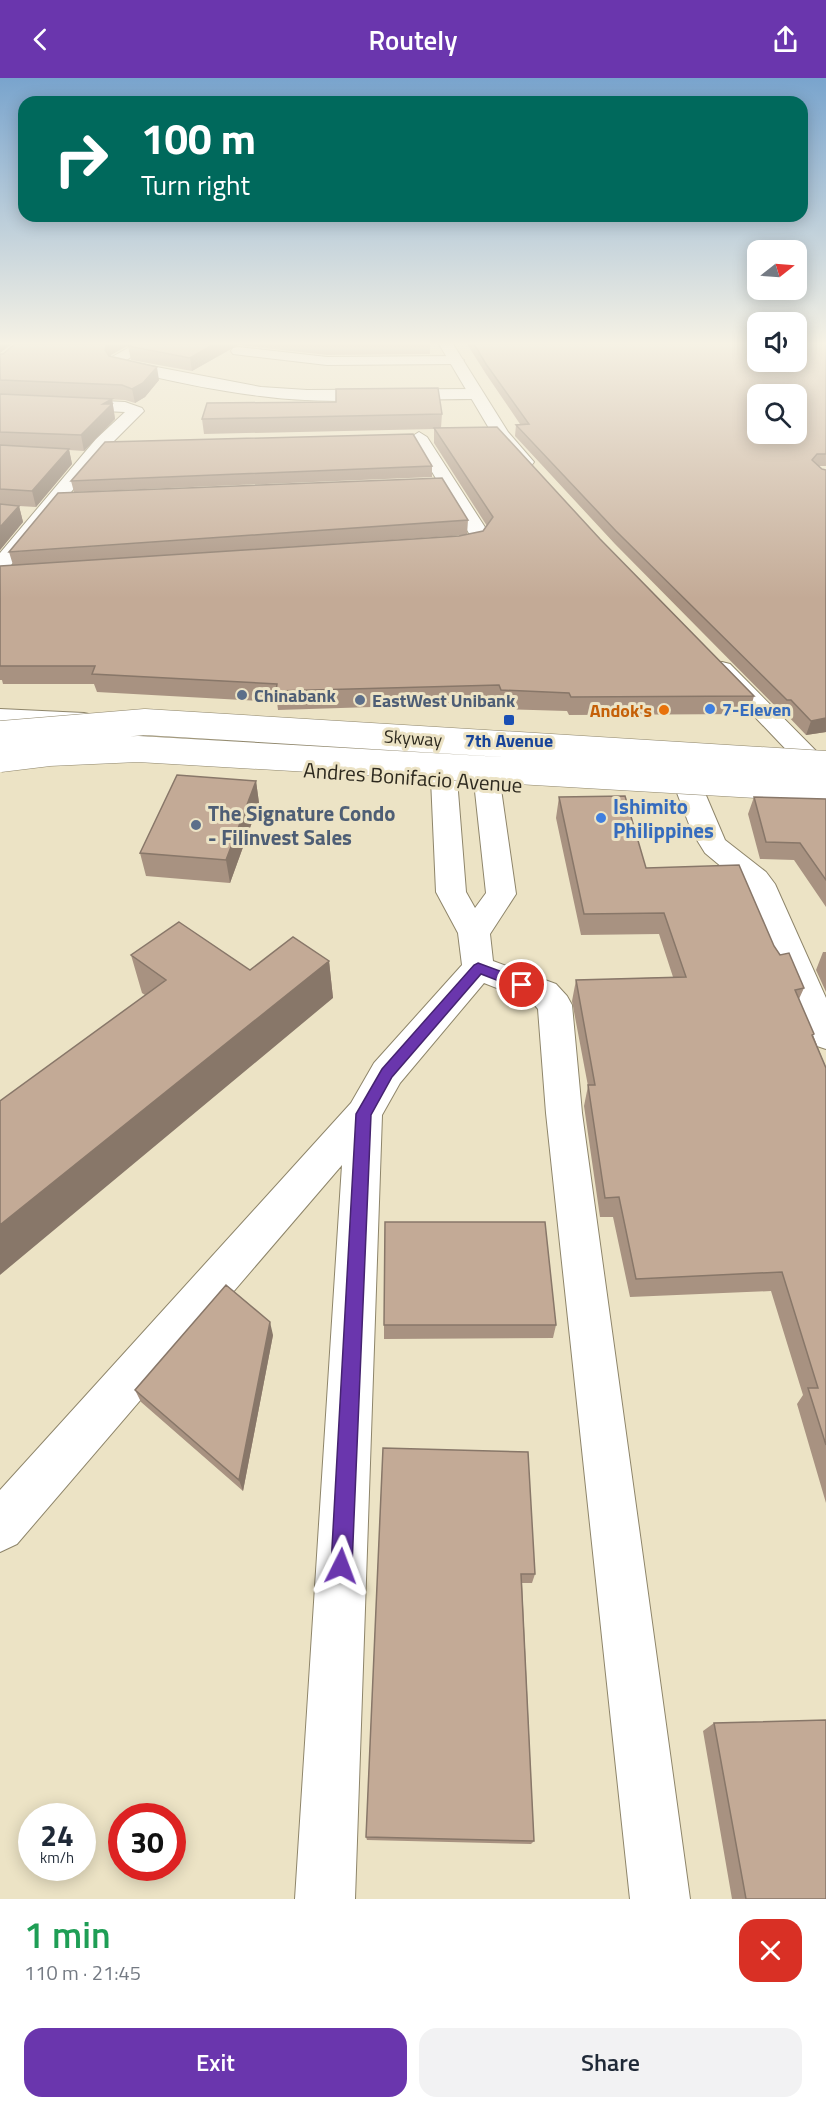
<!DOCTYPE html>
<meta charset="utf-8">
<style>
:root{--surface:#fff;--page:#f2f2f3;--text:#1f2937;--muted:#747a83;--accent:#6a36ad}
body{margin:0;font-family:"Titillium Web",sans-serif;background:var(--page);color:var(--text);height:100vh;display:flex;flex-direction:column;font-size:22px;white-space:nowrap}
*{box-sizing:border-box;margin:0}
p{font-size:20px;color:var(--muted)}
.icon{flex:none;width:33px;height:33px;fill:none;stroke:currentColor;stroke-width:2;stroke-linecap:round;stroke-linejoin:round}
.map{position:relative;height:1821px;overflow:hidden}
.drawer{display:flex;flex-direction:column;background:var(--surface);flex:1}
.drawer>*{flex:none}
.guide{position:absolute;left:18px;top:18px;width:790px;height:126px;border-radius:18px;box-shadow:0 3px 15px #0003;background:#00695c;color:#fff;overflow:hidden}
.needle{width:39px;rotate:73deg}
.controls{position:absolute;left:747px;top:162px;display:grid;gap:12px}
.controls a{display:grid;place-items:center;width:60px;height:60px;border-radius:12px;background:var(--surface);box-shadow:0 3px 15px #0003;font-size:30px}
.speed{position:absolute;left:18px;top:1725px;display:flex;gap:12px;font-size:30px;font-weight:700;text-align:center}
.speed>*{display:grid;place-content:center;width:78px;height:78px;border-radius:50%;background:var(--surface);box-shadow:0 3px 15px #0003;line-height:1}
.speed small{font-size:15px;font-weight:400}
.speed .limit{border:9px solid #d22;background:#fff;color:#111}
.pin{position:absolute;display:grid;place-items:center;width:51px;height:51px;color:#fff;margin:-26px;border:3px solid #fff;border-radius:50%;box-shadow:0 2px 6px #0007}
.me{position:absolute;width:66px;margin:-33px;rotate:3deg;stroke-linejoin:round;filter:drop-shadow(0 0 4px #0008)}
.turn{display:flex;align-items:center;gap:21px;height:126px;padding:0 24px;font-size:27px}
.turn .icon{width:78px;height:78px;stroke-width:2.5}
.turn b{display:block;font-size:42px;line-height:51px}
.round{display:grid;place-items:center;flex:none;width:63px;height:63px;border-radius:18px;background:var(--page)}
.summary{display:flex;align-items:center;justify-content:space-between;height:102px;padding:0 24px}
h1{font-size:36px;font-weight:600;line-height:45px;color:#1e9e55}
.cta{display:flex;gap:12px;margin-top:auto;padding:12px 24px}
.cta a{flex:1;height:69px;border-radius:18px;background:var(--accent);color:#fff;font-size:24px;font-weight:600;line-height:69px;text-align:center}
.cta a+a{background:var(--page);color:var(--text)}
header{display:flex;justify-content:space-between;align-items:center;height:78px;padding:0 24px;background:var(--accent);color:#fff;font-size:27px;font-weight:600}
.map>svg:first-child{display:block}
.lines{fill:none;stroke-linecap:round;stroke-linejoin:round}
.street-casing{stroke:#8e856a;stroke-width:2}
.secondary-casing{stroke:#8e856a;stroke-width:2}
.primary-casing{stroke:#8e856a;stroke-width:2}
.street{fill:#fff;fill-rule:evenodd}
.secondary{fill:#fff;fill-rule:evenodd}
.primary{fill:#fff;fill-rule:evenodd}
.highway-bridge-casing{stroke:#8e856a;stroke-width:27;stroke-linecap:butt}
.highway-bridge{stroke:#fff;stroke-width:26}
.wall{fill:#a89281;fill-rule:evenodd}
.shaded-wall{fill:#887769}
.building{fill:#c3aa96;stroke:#887769;stroke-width:1.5;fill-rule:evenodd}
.route{fill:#6a36ad;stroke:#452370;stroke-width:1.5}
.service-dot{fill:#5c6f8a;stroke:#ece3c5;stroke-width:2}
.shop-dot{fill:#3f7fe0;stroke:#ece3c5;stroke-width:2}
.food-dot{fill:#e8710a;stroke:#ece3c5;stroke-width:2}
.transit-dot{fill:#1a4fb4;stroke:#ece3c5;stroke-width:2}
.labels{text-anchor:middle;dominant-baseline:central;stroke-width:6;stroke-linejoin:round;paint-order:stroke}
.far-service-label{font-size:18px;font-weight:bold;fill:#4e5e75;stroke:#ece3c5;text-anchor:start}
.far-shop-label{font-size:18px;font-weight:bold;fill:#366cbe;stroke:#ece3c5;text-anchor:start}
.far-food-label{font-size:18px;font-weight:bold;fill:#c56008;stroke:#ece3c5;text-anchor:end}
.far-street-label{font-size:18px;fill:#2e2a1f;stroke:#ece3c5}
.far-transit-label{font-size:18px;font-weight:bold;fill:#164399;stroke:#ece3c5}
.street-label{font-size:21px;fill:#2e2a1f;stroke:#ece3c5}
.shop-label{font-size:21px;font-weight:bold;fill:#366cbe;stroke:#ece3c5;text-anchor:start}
.service-label{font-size:21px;font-weight:bold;fill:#4e5e75;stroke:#ece3c5;text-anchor:start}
</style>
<header><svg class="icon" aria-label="back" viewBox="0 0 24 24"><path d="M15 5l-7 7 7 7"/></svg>Routely<svg class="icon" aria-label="share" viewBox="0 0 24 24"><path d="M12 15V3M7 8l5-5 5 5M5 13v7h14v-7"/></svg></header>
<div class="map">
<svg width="826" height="1821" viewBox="0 0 826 1821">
<rect width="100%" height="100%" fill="#ece3c5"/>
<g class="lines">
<!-- street casing -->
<g class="street-casing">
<path id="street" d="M135 266H151L125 283 261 309 307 312 475 311 483 316 475 321C407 321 327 327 260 318 210 312 161 301 112 289L110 286 112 279Z
M238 269 327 279 457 278 464 282 457 286 327 287 233 276 231 273 233 270Z
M0 318 125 324 142 330 144 333 108 369 7 492 0 494V475L96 361 125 334 0 328Z
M419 354 427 359 490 457 482 468 442 474 435 472 432 468 435 464 470 457 411 359Z
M444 693 453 695 457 701 466 814 475 830 486 815 474 704 478 698 487 696 496 698 500 704 516 816 490 856 493 883 556 906 567 918 572 927 582 1035 690 1821H630L546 1035 538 931 532 924 484 905 400 1005 382 1037 355 1821H295L342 1087 17 1466 0 1474V1412L351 1025 374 985 462 887 458 855 436 814 431 701 435 695Z
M691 707 701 709 705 715 725 762 766 794 775 806 826 920V971L814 967 809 958 747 810 705 775 692 754 677 715 681 709Z"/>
</g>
<!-- secondary casing -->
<g class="secondary-casing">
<path id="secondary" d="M439 266H453L508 354 534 384 531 388H519L493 357Z
M722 584 730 586 826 683V706L817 704 714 596 710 591 714 586Z"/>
</g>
<!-- primary casing -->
<g class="primary-casing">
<path id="primary" d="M0 631 84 635 93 637 96 642 93 647 84 649 0 645Z"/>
</g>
<!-- street -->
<use href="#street" class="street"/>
<!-- secondary -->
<use href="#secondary" class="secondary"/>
<!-- primary -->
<use href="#primary" class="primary"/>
<!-- highway-bridge casing -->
<g class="highway-bridge-casing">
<path id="highway-bridge" d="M0 656 145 644 826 686
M0 681 49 675 138 671 826 711"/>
</g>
<!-- highway-bridge -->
<use href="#highway-bridge" class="highway-bridge"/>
</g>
<!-- wall -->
<path class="wall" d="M132 266H430V276L327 277 238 267 192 293 131 282 128 268Z
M467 266H826V388H818L822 391 826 392V654L806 657 786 636H783L615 466 515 358 516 347 520 346 486 296Z
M0 276 111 277V278L159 302 145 319 135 325 125 322 103 321H112L115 341 84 373 69 372 72 386 36 429 19 428 23 444 0 472Z
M442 336 441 350 600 461 754 618 749 636 569 637 567 633 500 631 497 625 278 632 277 624 97 614 94 606H3L2 602H0V488L13 487 9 474 468 442 467 457 483 453 487 448 434 365V351L204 356 202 341ZM466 457 459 458 260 471Z
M432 388V399L74 414 71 403Z
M256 703 259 725 230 805 146 798 140 775Z
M559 719 646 790 774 868 804 910 799 921 826 990V1425L797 1326 803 1317 771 1213 630 1219 613 1139H600L584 1028 588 1008 572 923 576 902 673 899 659 856 581 857 556 740Z
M754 719 826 721V829L794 782 760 781 748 736Z
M823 874H826V914L816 892Z
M131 877 250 892 329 883 333 920 145 917 142 915Z
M384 1247H556L553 1260 384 1261Z
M273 1257 243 1413 141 1324 135 1312Z
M383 1370 535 1496 532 1505H522L534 1763 531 1766 367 1762 366 1759Z
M714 1645 826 1821H732L703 1653Z"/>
<!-- shaded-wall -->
<path class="shaded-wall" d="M0 266H12L0 275Z
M107 266H131L111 277 108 285 105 272Z
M214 266H237L238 267 192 293 190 280Z
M157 289 159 302 145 319 135 325 132 311Z
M112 321 115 341 84 373 81 357 103 326Z
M69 371 72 386 36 429 32 413Z
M19 428 23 444 0 472V449Z
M826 640V654L806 657 811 643Z
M256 703 259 725 230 805 226 782Z
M329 883 333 920 0 1197V1147Z
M270 1244 273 1257 243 1413 239 1402Z"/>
<!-- building -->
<path class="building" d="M15 266H107L105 272 109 278 157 289 143 305 132 311 122 307 0 302V276H3Z
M132 266H214L190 280 128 268Z
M474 266H758V284H796V266H826V376H817L812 382 822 391 826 392V640L811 643 791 622H787L616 453 516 347 529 346 486 286ZM758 316H796V356H758Z
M438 310 442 336 202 341 207 325 336 324V311Z
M0 316 112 321 103 326H112L81 357 0 354Z
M497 349 600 461 754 618 571 619 569 615 501 612 499 607 276 613 277 606 92 596 95 588H0V488L459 458 483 453 493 439 434 350Z
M413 356 432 388 71 403 105 364Z
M0 367 69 371 32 413 0 411Z
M442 400 468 442 9 474 58 415Z
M0 426 19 428 0 449Z
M177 697 256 703 226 782 140 775Z
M625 718 646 790 739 787 774 868 780 877 789 875 804 910 795 912 814 956 812 957 826 990V1367L808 1310H818L782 1194 636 1201 619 1119 605 1120 588 1007H595L576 902 686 899 664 835 584 836 559 719Z
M754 719 826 721V802L800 765 766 764Z
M179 844 250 892 293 859 329 883 0 1147V1023L166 902 131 877Z
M385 1144H545L556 1247H384Z
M226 1207 270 1244 239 1402 135 1312Z
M383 1370 528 1374 535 1496H521L534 1763 366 1759Z
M826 1642V1821H746L714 1645Z"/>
<!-- sky -->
<linearGradient id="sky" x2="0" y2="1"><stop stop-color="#79a4cd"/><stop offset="0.51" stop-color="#f6f2e5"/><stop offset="1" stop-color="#f6f2e5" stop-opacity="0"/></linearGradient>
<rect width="826" height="521" fill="url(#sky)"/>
<!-- route -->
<path class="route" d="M478 885 527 903 529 907 522 912 481 896 392 999 371 1037 352 1488 349 1496 341 1499 334 1496 331 1488 356 1036 382 991 474 887Z"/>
<!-- markers -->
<g class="service-dot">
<circle cx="242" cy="617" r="6"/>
<circle cx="360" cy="622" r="6"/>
<circle cx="196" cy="747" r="6"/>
</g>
<g class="shop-dot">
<circle cx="710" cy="631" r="6"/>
<circle cx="601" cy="740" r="6"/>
</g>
<circle class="food-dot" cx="664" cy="632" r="6"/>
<rect class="transit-dot" x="503" y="636" width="12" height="12" rx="3"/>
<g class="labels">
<!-- far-service labels -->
<g class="far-service-label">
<text x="254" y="617">Chinabank</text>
<text x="372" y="622">EastWest Unibank</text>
</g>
<!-- far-shop labels -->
<g class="far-shop-label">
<text x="722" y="631">7-Eleven</text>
</g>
<!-- far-food labels -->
<g class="far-food-label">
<text x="652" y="632">Andok's</text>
</g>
<!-- far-street labels -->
<g class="far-street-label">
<text transform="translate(413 660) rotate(4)">Skyway</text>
</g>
<!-- far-transit labels -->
<g class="far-transit-label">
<text x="509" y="662">7th Avenue</text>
</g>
<!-- street labels -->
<g class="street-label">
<text transform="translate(413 699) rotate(4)">Andres Bonifacio Avenue</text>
</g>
<!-- shop labels -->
<g class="shop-label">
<text x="613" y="728">Ishimito<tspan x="613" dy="24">Philippines</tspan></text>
</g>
<!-- service labels -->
<g class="service-label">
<text x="208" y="735">The Signature Condo<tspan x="208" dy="24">- Filinvest Sales</tspan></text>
</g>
</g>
</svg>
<div class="controls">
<a><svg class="needle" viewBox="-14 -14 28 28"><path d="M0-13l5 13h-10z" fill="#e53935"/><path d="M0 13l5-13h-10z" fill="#747a83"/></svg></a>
<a><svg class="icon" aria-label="sound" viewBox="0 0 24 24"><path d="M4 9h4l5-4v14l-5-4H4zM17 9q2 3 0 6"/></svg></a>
<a><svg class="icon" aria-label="search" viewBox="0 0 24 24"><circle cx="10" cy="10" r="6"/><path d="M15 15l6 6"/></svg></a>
</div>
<div class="speed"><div>24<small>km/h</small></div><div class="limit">30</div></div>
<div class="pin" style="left:522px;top:907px;background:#d93025"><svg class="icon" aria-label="arrive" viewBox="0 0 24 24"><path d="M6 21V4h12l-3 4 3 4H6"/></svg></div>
<svg class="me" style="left:341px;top:1488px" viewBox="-20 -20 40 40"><path d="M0-17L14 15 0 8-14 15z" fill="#6a36ad" stroke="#fff" stroke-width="4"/></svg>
<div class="guide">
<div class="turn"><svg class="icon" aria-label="right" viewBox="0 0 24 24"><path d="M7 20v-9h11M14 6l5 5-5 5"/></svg><div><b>100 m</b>Turn right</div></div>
</div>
</div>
<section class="drawer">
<div class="summary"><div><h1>1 min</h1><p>110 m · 21:45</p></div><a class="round" style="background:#d93025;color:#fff"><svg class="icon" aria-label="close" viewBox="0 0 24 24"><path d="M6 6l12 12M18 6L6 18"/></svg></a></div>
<div class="cta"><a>Exit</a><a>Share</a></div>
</section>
